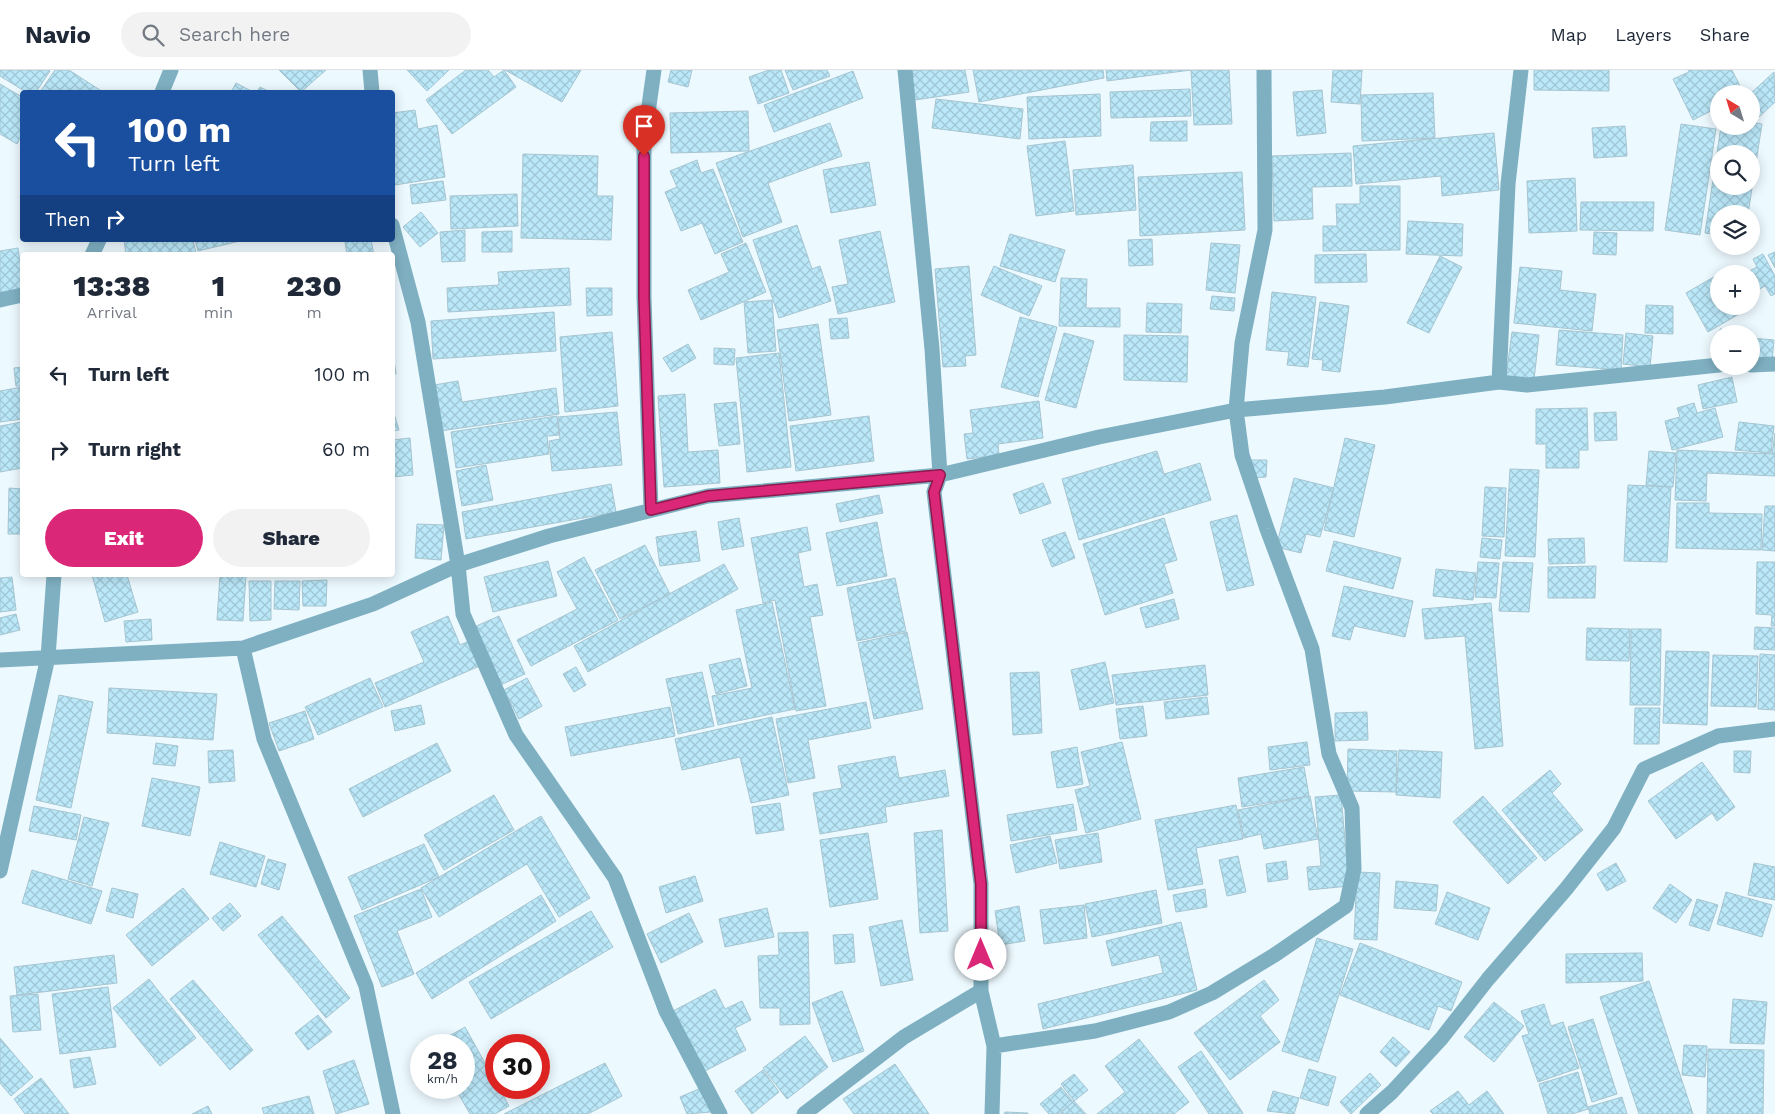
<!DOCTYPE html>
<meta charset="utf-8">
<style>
:root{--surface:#fff;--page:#f2f2f3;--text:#1f2937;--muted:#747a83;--line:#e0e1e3;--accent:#db2777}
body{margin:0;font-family:"Work Sans",sans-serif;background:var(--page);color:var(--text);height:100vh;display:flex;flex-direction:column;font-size:19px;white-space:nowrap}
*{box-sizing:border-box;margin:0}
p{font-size:16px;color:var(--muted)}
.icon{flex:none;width:28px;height:28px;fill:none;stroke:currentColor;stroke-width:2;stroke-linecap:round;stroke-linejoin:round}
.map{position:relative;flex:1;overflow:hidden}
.details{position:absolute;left:20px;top:182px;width:375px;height:325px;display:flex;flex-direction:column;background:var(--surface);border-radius:5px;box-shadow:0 2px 12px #0003}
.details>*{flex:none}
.top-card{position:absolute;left:20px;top:20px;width:375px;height:152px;border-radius:5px;box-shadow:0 2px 12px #0003;background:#1a4fa0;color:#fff;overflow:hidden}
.needle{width:32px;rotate:322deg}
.buttons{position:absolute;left:1710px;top:15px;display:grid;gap:10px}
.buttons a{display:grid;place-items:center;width:50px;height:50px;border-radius:50%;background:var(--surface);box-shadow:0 2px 12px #0003;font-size:25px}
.speed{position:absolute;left:410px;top:964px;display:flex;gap:10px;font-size:25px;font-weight:700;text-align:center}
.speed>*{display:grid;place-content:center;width:65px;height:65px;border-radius:50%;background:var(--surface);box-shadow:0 2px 12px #0003;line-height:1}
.speed small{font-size:12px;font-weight:400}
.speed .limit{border:8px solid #d22;background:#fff;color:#111}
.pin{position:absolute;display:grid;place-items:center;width:42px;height:42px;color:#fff;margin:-51px -21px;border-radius:50% 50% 50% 0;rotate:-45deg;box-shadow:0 0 5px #0007}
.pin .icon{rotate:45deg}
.me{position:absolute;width:55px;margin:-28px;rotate:0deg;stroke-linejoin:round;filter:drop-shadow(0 0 4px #0008)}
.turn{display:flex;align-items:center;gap:18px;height:105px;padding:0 25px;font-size:22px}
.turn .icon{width:65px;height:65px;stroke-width:2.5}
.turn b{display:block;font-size:35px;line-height:42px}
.then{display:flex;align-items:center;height:48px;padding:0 25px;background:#0003;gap:10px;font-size:19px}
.eta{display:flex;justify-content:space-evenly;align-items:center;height:85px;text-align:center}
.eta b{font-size:30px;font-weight:800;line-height:35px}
.button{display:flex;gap:10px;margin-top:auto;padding:10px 25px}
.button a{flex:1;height:58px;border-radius:30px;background:var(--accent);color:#fff;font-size:20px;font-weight:800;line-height:58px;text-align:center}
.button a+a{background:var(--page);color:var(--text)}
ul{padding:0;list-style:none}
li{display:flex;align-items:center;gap:15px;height:75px;padding:0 25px}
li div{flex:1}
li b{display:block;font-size:19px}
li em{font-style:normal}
header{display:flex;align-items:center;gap:30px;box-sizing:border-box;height:70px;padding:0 25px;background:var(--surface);border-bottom:1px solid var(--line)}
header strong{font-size:24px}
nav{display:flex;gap:28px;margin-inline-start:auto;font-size:18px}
.search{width:350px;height:45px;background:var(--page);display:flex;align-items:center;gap:12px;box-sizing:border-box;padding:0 18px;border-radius:28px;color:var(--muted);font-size:19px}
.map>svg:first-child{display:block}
.building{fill:url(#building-cross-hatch);stroke:#a6c5d1;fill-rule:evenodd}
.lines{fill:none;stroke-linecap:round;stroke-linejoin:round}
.minor{stroke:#7fb0c2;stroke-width:15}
.route-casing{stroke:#8e194d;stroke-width:12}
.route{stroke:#db2777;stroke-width:9}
</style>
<header>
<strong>Navio</strong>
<div class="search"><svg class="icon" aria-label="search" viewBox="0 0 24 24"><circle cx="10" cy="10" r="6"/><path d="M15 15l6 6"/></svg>Search here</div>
<nav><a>Map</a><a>Layers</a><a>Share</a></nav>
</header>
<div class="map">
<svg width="1775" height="1044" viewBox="0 0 1775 1044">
<defs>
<pattern id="building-cross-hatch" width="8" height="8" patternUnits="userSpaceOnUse" patternTransform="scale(1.25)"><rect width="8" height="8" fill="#bbe8f9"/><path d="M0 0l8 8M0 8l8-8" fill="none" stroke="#9fc6d5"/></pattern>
</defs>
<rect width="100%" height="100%" fill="#ecf9fe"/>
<!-- building -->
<path class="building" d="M0 0H49L50 1 36 22H26L0 6Z
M55 0H69L103 22H40Z
M279 0H326L301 22Z
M407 0H449L427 21Z
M466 0H488L494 7 504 0 516 17 452 64 426 30Z
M505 0H581L562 32Z
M671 0H692L688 17 668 12Z
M769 0H781L789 23 758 34 749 7Z
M785 0H827L830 6 793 20Z
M919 0H965L969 22 915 30 911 1Z
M973 0H1103L1104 8 979 32Z
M1106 0H1191L1107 11Z
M1191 0H1229L1232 54 1194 55Z
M1333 0H1362L1360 34 1331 32Z
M1534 0H1609V21L1534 20Z
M1688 0H1732L1744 24H1719V37L1693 50 1673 9 1689 2Z
M853 1 863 28 774 62 764 35Z
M1774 2 1775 32 1759 47 1751 39 1750 24Z
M236 13 253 22H231Z
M0 14 22 27V64L17 74 0 64Z
M260 17 270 22H257Z
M1190 19 1191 46 1111 48 1110 22Z
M1322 20 1326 63 1297 66 1293 22Z
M1433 23 1435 68 1362 71 1361 25Z
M1100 24 1101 66 1029 69 1027 27Z
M936 29 1023 39 1020 69 932 58Z
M415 40 418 59 437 55 445 107 395 115 392 101V43Z
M748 41 749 81 671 83 670 43Z
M1187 51V71H1150L1151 52Z
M1751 52 1762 54 1748 144H1719V165L1705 163 1721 56H1751ZM1719 84H1751V116H1719Z
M830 53 842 86 768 113 782 152 743 167 716 93Z
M1681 54 1716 59 1700 165 1665 160Z
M1625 56 1627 86 1594 88 1592 58Z
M1494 63 1499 120 1442 126 1441 106 1356 114 1353 76Z
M1065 71 1074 141 1036 146 1027 76Z
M1351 83 1352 116 1312 117 1313 149 1274 151 1272 86Z
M523 84 598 86 597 126H613L611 170 521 168Z
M697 90 701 103 713 99 743 172 715 184 702 153 681 161 665 122 677 117 670 101Z
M869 92 876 135 831 143 823 100Z
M1133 95 1136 140 1076 145 1073 100Z
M1242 102 1245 160 1140 166 1138 107Z
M1575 108 1577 161 1529 163 1527 111Z
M443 111 446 130 412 134 410 115Z
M1360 116H1400V180L1323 181V156H1337L1336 134H1360Z
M517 124 518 156 451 159 450 126Z
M1581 132H1654L1653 161 1580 160Z
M421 142 438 163 420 177 403 157Z
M1408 151 1463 154 1462 186 1406 184Z
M797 155 812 199 820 196 831 231 779 248 753 170Z
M465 160V191L442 192 440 162Z
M512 161V182H482V162Z
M880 161 895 232 838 244 832 217 848 214 839 170Z
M1594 162 1617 163 1616 185 1593 184Z
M1010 164 1065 180 1055 212 1000 196Z
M1152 169 1153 195 1129 196 1128 170Z
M124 170H193L196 183 126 185Z
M195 170H244L198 181Z
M356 170H371L374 185H347L345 172Z
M746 173 766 222 701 250 688 220 729 202 721 184Z
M1211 173 1240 175 1235 223 1206 220Z
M18 178 22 205V224L0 228V181Z
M1775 182V198L1768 185Z
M1366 184 1367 212 1315 213V185Z
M1763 184 1775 206V224L1771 226 1765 216 1751 224V204H1744L1757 197 1753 189Z
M1440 186 1462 197 1429 263 1407 253Z
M969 196 976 285 965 286 966 296 943 297 935 199Z
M994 196 1042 216 1029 246 981 225Z
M1520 197 1562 201 1560 220 1596 224 1592 261 1514 253Z
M569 198 571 235 448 242 447 218 499 215 498 202Z
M1730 198 1734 204H1719Z
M1719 204V236H1751V234L1753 236 1708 262 1686 223Z
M1061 208 1087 209 1086 238H1120V257L1059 256Z
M586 218H612V245L587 246Z
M1272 222 1316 227 1308 297 1287 295 1289 282 1266 280Z
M1212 226 1235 228 1234 241 1210 239Z
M772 230 776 281 748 283 744 232Z
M1320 232 1349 236 1340 302 1322 300 1323 290 1312 289Z
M1147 233 1182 234 1181 263 1146 262Z
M1646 235 1673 236V264L1645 263Z
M554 242 556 281 433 289 431 251Z
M1020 247 1057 257 1038 327 1001 317Z
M847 248 849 268 831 269 829 249Z
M818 254 831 345 789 351 777 260Z
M1720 259 1737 260V264H1720Z
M1559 260 1623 265 1621 300 1556 295Z
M612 262 618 336 565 342 560 267Z
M1512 262 1539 265 1534 310 1506 307Z
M1064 263 1094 271 1076 338 1045 330Z
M1626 263 1653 266 1650 297 1623 294Z
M1124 265 1188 266 1187 312 1124 310Z
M1751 268 1774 270 1772 291 1751 290Z
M688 274 696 288 672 302 663 288Z
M392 275 396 304H392Z
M714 278 735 279 734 295 714 294Z
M779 283 791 397 747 402 736 288Z
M22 297V316H16L14 298Z
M1732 307 1737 332 1703 339 1698 315Z
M458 311 462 332 556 318 559 344 440 361 434 315Z
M22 317V349L0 352V321Z
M685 324 688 382 718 380 720 413 664 417 658 326Z
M1039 331 1043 368 998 374 999 385 967 389 964 364 973 363 970 340Z
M736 332 740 374 719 376 714 334Z
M1694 333 1697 343 1715 338 1723 367 1672 380 1665 351 1680 347 1677 338Z
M392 337 399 360 392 361Z
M1587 338 1588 380H1579V398H1546V374H1536V339Z
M617 342 622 395 552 401 549 371 560 369 558 347Z
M1616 342 1617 370 1595 371 1594 343Z
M557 346 559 365 547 366 549 384 456 398 451 362Z
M869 346 874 391 796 401 790 356Z
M22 352V398L0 402V356Z
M1739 352 1774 356 1771 383 1735 380Z
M1775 363V384H1772Z
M410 368 413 405 392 407V370Z
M1345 368 1375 375 1354 467 1324 460Z
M1677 380 1775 384V406L1707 403 1706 431 1675 430Z
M1157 381 1164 404 1200 393 1211 430 1079 470 1062 409Z
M1649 381 1676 383 1673 417 1646 415Z
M1251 390H1267L1266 407 1251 408Z
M486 395 493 430 462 436 456 401Z
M1510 399 1539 400 1535 487 1505 486Z
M1294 408 1334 418 1320 467 1306 464 1301 483 1276 477Z
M1043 413 1051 433 1020 444 1013 424Z
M611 414 616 442 466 469 462 442Z
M1628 415 1671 417 1667 492 1624 491Z
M1485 417 1506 418 1504 467 1482 466Z
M9 418 22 419V464H8Z
M879 425 883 443 840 452 836 434Z
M1677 433H1709V443L1762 444 1761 480 1676 478Z
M1765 436H1775V481L1762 480Z
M1237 445 1254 515 1227 521 1210 452Z
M739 448 744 476 722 480 718 452Z
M1164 448 1177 490 1164 494 1173 523 1105 545 1083 474Z
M877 452 887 506 837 516 826 463Z
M417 454 444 455 441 490 415 488Z
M807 457 811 480 798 483 804 517 817 514 823 545 810 547 826 636 796 641 775 530 763 533 751 468Z
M696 461 700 491 660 496 656 467Z
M1065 462 1075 488 1052 497 1042 470Z
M1482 468 1502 470 1500 489 1480 487Z
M1584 468 1585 493 1549 494 1548 469Z
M1334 471 1401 488 1393 519 1326 501Z
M645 475 670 524 620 549 595 500Z
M584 487 618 550 531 596 517 570 577 539 557 502Z
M548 491 557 526 493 542 484 507Z
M1478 492 1499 493 1496 528 1475 527Z
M1503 492 1533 493 1529 542 1499 541Z
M1757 492H1775V556H1771L1772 545 1756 544Z
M724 494 738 519 588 602 574 576Z
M1596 496 1595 528H1548V497Z
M1436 499 1476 503 1473 530 1433 526Z
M92 505H127L138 542 105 552Z
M220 505H246L243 551 217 550Z
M12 507 16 540 0 542V508Z
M895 508 906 561 857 571 847 518Z
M327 510 326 536H303L302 511Z
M249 511H271V550L250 551Z
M275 511H300L299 540 274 539Z
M1344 516 1413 531 1405 567 1354 556 1350 570 1332 566Z
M1174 529 1179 549 1146 558 1140 538Z
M772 532 795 639 718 655 712 626 752 618 736 540Z
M1491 533 1503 676 1475 679 1465 566 1425 569 1422 539Z
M16 544 20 560 0 565V548Z
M448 546 460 575 471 570 482 595 385 637 375 613 424 592 411 562Z
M499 546 525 604 498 616 472 558Z
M151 549 152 570 126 572 124 551Z
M1755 557 1775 558V580L1754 579Z
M1587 558 1630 559 1629 591 1586 590Z
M1631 559H1661L1660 635H1630Z
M907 562 923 639 874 649 858 573Z
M1666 581 1709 582 1707 655 1663 653Z
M1760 584 1775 585V640L1758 639Z
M1713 585 1758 586 1756 637 1711 636Z
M740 588 747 616 716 624 709 595Z
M1105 592 1114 633 1080 640 1071 600Z
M1205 595 1208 625 1116 635 1112 605Z
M576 597 586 615 574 622 563 604Z
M702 602 714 656 678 664 666 609Z
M1039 602 1042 663 1013 665 1010 603Z
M370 608 383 637 318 665 305 637Z
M527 608 542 636 519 649 504 620Z
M109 618 217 624 213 670 107 663Z
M59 625 93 632 71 738 36 730Z
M1207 627 1209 644 1166 649 1164 632Z
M866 632 871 658 808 670 815 708 788 713 776 649Z
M421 635 425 654 395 661 391 641Z
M1143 636 1147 666 1120 669 1116 639Z
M670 637 675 666 571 686 565 657Z
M1635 638H1660L1659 674H1634Z
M305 641 314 669 279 681 269 653Z
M1367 642 1368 670 1335 671V643Z
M772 647 789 725 751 733 740 687 682 700 675 669Z
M1122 672 1141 749 1086 763 1075 720 1090 716 1081 682Z
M1307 672 1310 695 1270 700 1268 677Z
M156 673 178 676 175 696 153 694Z
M437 673 451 701 363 747 349 719Z
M1077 677 1083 714 1057 718 1051 682Z
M1348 679 1397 681 1396 722 1347 721Z
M233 680 235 711 209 713 208 681Z
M1399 680 1442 682 1440 728 1396 725Z
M1734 681H1751L1750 703 1734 702Z
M895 686 899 708 945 700 949 726 885 737 887 752 820 764 813 723 842 718 838 696Z
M1702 692 1735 737 1717 751 1712 743 1676 769 1648 731Z
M1304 697 1309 726 1242 737 1238 708Z
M1550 700 1561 714 1552 723 1583 760 1545 791 1502 740Z
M152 708 200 717 190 766 142 756Z
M494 725 514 760 444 800 424 765Z
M1341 725 1349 816 1309 820 1307 797 1321 796 1315 727Z
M1310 726 1318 769 1264 779 1261 764 1244 768 1238 740Z
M1483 726 1537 788 1508 814 1453 752Z
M780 733 784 760 756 764 752 737Z
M1073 734 1077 760 1011 771 1007 745Z
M1236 735 1243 769 1196 778 1203 814 1168 820 1155 750Z
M34 736 81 745 76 770 29 761Z
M541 746 590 828 559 847 527 794 439 847 421 818Z
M84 747 109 753 92 816 68 809Z
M942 760 948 861 920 863 914 763Z
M868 763 878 829 830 837 820 770Z
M1098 763 1102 792 1060 799 1055 770Z
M1050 766 1057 793 1016 803 1010 775Z
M220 772 265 786 256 817 210 804Z
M424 774 439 807 362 840 348 807Z
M1238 786 1246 822 1227 826 1219 790Z
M268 789 286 794 279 820 261 814Z
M1286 791 1288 809 1268 812 1266 794Z
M1616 793 1626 811 1607 821 1597 804Z
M1754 793 1775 797V830L1748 825Z
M32 800 102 821 91 854 22 833Z
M1357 802 1380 803 1377 870 1354 869Z
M695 806 703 831 666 843 659 817Z
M1396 811 1438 815 1436 841 1394 838Z
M1670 814 1692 830 1676 853 1653 838Z
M112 818 138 824 133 848 106 841Z
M183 818 209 849 152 896 126 865Z
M421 819 432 847 397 861 414 904 382 917 354 846Z
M1205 819 1207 837 1176 842 1173 825Z
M1156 820 1162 853 1092 867 1085 834Z
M1447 822 1490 838 1478 870 1435 854Z
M1726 822 1772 835 1762 867 1717 854Z
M541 825 556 851 432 929 416 903Z
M1697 829 1718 835 1709 861 1689 855Z
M230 833 241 846 223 861 212 848Z
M1084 835 1087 868 1044 874 1040 840Z
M1019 836 1025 871 1000 875 995 841Z
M767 838 774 867 725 877 719 849Z
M591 841 613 877 491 949 469 912Z
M689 843 703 872 661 893 647 864Z
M282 846 350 928 326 948 258 865Z
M902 850 913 910 881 916 869 857Z
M1181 852 1197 920 1043 959 1038 934 1163 903 1159 885 1112 896 1106 871Z
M808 862 810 954 780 955V938H760L758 886 779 885 778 863Z
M853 864 855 892 835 894 833 865Z
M1317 868 1353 879 1318 992 1282 981Z
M1360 873 1462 912 1451 941 1438 936 1429 960 1340 925Z
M1642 883 1643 911 1566 913V884Z
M114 885 117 913 17 925 14 897Z
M149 909 196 968 160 996 113 938Z
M193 910 253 980 230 1000 170 929Z
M1264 910 1279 930 1260 946 1280 972 1230 1010 1194 963Z
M1649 911 1693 1044H1639L1600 927Z
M108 917 116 977 60 984 52 924Z
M715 919 725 939 742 931 751 950 735 958 746 980 703 1002 673 941Z
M842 921 864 981 833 992 812 933Z
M38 924 41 960 13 962 10 926Z
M1733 929 1767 932 1764 974 1730 973Z
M1494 932 1524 956 1494 992 1464 967Z
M1544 934 1551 956 1563 952 1579 998 1538 1012 1522 966 1529 964 1521 941Z
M318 945 332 962 308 980 295 963Z
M1593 949 1617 1024 1592 1032 1568 957Z
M465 957 496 1013V1018H499L509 1036 495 1044H470L455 1018H464V975H433Z
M805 966 828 997 787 1029 763 998Z
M1393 967 1410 982 1396 997 1380 982Z
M0 968 33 1007 11 1026 0 1013Z
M1139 969 1189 1032 1174 1044H1097L1125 1022 1105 996Z
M1684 975 1707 976 1705 1007 1682 1005Z
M1708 979 1764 980 1763 1044H1707Z
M1201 981 1243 1043 1242 1044H1209L1178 997Z
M90 987 96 1014 74 1018 70 990Z
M354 990 369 1034 336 1044 323 1001Z
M605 993 622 1026 588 1044H504Z
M895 994 929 1044H854L843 1029Z
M1309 999 1336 1007 1328 1036 1300 1028Z
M763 1000 779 1022 752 1044 735 1021Z
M1578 1002 1588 1039 1572 1044H1548L1539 1014Z
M1370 1003 1381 1015 1351 1044 1340 1032Z
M1074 1004 1088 1020 1074 1031 1061 1014Z
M41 1008 69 1044H25L14 1029Z
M1061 1017 1073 1032 1058 1044H1049L1040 1034Z
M701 1018 711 1042 687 1044 680 1027Z
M1273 1021 1299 1028 1294 1044 1267 1041Z
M1458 1021 1469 1035 1487 1021 1504 1044H1433L1430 1041Z
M309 1026 314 1044H264L262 1038Z
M1622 1027 1627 1044H1590L1588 1037Z
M1074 1031 1086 1044H1060Z
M208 1036 212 1044H192Z
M1005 1042 1028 1043V1044H1004Z"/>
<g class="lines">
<!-- minor -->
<path class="minor" d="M370 0 372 22
M905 0 932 279 940 405 934 422 981 814V921L994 976 992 1044
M162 22 171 0
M392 155 418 252 458 495 463 544 516 665 615 808 666 941 720 1044
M92 185 99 170
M0 230 22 225
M1751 295 1775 294
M1499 312 1508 114 1521 0
M651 440 644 227V71L654 0
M243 578 264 669 366 916 393 1044
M0 590 243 578 373 534 458 495 549 466 708 426 940 405 1099 367 1236 340 1385 327 1499 312 1527 315 1719 295
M0 801 48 587 54 505
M994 976 1095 961 1169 942 1212 923 1276 884 1346 836 1354 799 1352 738 1329 684 1312 579 1267 459 1242 385 1236 340 1242 273 1265 160 1264 0
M804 1044 904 967 981 921
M1367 1044 1392 1022 1441 969 1488 909 1566 819 1614 758 1644 699 1718 666 1775 659"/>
</g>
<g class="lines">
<!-- route casing -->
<g class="route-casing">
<path id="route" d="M644 86V227L651 440 708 426 940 405 934 422 981 814V885"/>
</g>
<!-- route -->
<use href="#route" class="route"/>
</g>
</svg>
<div class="buttons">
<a><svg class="needle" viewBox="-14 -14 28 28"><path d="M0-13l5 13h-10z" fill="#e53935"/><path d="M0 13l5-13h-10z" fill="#747a83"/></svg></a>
<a><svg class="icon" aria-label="search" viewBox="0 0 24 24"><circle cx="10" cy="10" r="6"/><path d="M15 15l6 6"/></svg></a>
<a><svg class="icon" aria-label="layers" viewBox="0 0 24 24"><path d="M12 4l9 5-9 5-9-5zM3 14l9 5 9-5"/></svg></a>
<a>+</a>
<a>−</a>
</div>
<div class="speed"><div>28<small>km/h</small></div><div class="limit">30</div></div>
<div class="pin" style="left:644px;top:86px;background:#d93025"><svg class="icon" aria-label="arrive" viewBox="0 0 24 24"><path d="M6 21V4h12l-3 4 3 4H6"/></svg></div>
<svg class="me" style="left:981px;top:885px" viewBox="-20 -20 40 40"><circle r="19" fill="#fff"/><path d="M0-13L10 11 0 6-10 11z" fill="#db2777"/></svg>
<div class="top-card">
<div class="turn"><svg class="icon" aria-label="left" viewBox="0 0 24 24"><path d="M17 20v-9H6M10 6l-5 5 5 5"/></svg><div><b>100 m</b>Turn left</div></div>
<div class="then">Then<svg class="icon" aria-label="right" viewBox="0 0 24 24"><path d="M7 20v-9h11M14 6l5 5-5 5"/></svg></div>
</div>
<section class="details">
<div class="eta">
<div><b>13:38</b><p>Arrival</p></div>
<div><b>1</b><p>min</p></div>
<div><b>230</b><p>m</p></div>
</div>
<ul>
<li><svg class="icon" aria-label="left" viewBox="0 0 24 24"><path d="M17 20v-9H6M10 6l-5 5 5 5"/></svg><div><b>Turn left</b></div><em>100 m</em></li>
<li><svg class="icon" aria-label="right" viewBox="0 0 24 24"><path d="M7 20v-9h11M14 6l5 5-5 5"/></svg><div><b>Turn right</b></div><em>60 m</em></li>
</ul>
<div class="button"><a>Exit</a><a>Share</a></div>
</section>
</div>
